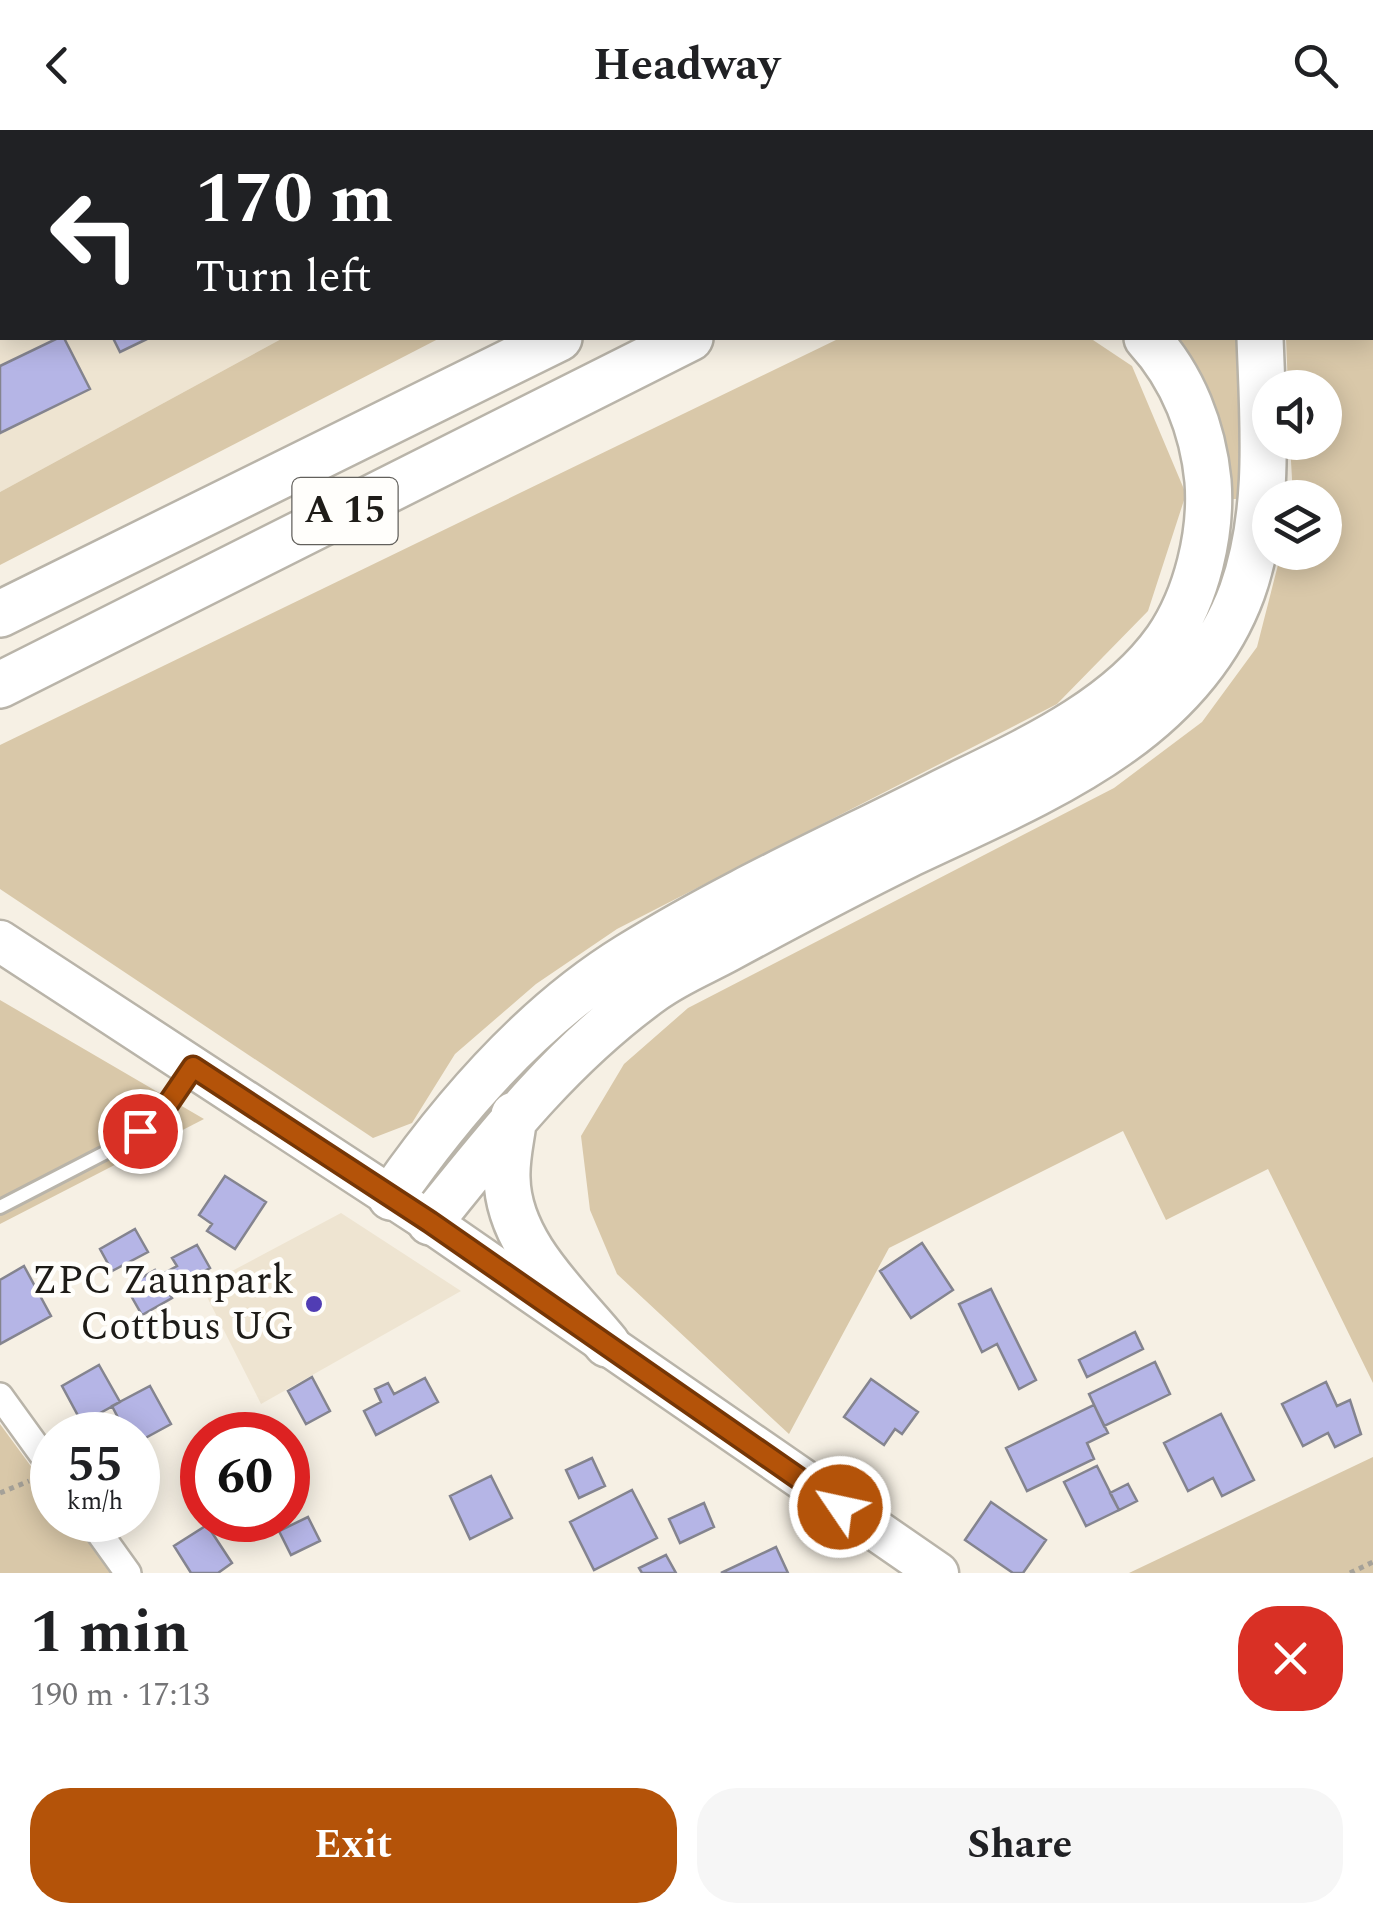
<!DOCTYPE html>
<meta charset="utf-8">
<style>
:root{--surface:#fff;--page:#f6f6f6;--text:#202124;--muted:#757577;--accent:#b45309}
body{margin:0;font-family:Spectral,serif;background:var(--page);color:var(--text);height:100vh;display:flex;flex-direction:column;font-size:38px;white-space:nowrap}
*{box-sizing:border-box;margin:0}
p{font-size:32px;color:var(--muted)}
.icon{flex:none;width:55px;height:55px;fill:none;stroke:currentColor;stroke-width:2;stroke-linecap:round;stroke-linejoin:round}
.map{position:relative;height:1443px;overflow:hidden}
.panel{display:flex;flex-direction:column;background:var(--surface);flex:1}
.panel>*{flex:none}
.banner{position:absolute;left:0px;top:0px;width:1375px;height:210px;box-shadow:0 5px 25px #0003;background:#202124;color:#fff;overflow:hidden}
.fabs{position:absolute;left:1252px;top:240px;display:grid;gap:20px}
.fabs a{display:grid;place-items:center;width:90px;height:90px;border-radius:50%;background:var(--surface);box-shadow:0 5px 25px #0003;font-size:50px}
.speed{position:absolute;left:30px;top:1282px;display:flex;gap:20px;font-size:50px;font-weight:700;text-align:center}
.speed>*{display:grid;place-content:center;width:130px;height:130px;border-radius:50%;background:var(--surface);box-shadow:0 5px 25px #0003;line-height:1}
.speed small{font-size:25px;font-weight:400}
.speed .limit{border:15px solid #d22;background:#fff;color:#111}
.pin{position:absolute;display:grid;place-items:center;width:85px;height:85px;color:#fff;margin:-42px;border:5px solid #fff;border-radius:50%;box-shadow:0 2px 10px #0007}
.me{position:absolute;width:110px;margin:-55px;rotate:304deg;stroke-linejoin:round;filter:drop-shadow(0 0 8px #0008)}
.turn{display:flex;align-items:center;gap:35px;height:210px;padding:0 30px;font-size:45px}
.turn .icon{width:130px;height:130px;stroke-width:2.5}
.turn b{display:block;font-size:70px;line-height:85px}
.round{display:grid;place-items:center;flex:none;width:105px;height:105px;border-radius:40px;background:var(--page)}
.summary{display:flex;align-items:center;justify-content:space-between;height:170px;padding:0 30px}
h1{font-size:60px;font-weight:700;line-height:75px}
.cta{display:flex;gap:20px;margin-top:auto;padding:20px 30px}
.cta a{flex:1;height:115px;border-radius:40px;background:var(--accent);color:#fff;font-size:40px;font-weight:700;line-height:115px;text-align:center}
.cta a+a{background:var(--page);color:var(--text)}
header{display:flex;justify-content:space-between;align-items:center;height:130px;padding:0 30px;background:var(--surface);font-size:45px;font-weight:700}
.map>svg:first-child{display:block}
.built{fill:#eee4d1}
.green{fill:#d9c8a9}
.building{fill:#b5b5e6;stroke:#84848f;stroke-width:2.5}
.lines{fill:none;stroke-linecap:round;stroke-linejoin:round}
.service-casing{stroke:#b9b4a9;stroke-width:18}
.minor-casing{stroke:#b9b4a9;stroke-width:30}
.primary-casing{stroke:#b9b4a9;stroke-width:45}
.motorway-casing{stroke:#b9b4a9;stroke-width:50}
.path{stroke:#a5a198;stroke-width:5;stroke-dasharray:5 5;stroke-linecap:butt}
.service{stroke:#fff;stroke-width:12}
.minor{stroke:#fff;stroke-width:25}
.primary{stroke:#fff;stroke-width:40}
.motorway{stroke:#fff;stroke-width:45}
.route-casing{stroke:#753606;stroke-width:25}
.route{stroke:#b45309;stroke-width:18}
.poi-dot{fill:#513db4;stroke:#fffefb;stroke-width:4}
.labels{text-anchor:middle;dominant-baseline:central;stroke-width:9;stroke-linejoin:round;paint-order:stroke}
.shield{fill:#fffefb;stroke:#62605c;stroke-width:2.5}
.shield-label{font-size:38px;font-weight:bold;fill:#1e1c18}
.poi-label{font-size:40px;fill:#1e1c18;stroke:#fffefb;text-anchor:end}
</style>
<header><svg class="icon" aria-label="back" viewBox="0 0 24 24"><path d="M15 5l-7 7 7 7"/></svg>Headway<svg class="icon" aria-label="search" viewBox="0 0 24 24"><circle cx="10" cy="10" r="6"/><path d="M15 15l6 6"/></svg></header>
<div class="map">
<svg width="1373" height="1443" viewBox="0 0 1373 1443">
<rect width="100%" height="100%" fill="#f6f0e4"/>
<!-- built -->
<path class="built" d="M0 0H440L441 2H2V208H283L0 362Z
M341 1083 461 1161 261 1274 202 1157Z"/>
<!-- green -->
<path class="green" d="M440 0H732L731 2Z
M1338 0H1373V1253L1268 1039 1166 1090 1123 1001 889 1118 789 1304 617 1144 590 1080 581 1006 624 934 688 878 1114 658 1202 592 1257 517 1281 423 1325 422V368L1293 367 1290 313 1325 312V258L1288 257 1286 208H1372V2Z
M283 208H440L0 435V362Z
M840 208H1090L1132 236 1186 364 1148 481 1057 574 617 799 536 854 455 924 412 993 373 1008 0 759V615Z
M1171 208H1238L1243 369H1232L1218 300Z
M0 870 204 989 0 1094Z
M0 1294 52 1365V1390H72L112 1443H0Z
M1373 1327V1443H1129Z"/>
<!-- building -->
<path class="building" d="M58 208H64L90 259 0 303V236Z
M113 208H149L120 222Z
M225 1046 266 1072 235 1119 207 1101 212 1094 199 1085Z
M135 1099 148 1122 112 1141 100 1119Z
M922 1113 953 1160 911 1188 880 1141Z
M197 1115 210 1138 168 1162 172 1168 142 1185 126 1157 155 1140 159 1146 177 1136 172 1128Z
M24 1136 51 1186 0 1214V1150Z
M991 1159 1036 1250 1019 1259 997 1214 982 1222 959 1174Z
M1135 1202 1143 1219 1087 1247 1079 1230Z
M1155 1232 1170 1264 1104 1296 1089 1264Z
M99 1235 120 1272 82 1293 62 1256Z
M312 1247 330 1281 306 1294 288 1261Z
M425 1248 438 1272 376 1305 364 1281 381 1272 375 1259 388 1253 394 1264Z
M871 1249 918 1282 902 1304 895 1299 884 1315 844 1287Z
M1326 1252 1337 1276 1350 1270 1361 1304 1335 1317 1328 1303 1303 1316 1282 1274Z
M150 1256 171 1294 138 1312V1305H127L112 1276Z
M1094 1275 1108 1303 1087 1313 1094 1329 1027 1361 1006 1318Z
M1221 1284 1254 1350 1222 1366 1213 1348 1188 1361 1164 1313Z
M592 1328 605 1356 579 1368 566 1340Z
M1097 1336 1119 1380 1086 1396 1064 1352Z
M491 1346 512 1388 470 1409 450 1366Z
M1128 1354 1137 1371 1119 1380 1110 1363Z
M632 1360 657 1408 594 1440 570 1392Z
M991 1372 1046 1410 1023 1443H1013L965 1410Z
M704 1373 714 1397 680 1413 669 1389Z
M308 1387 320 1411 291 1425 279 1401Z
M207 1395 232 1433 218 1443H191L174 1416Z
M776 1417 788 1443H721Z
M666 1425 676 1443H642L639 1438Z"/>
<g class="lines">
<!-- service casing -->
<g class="service-casing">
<path id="service" d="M174 0 175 2
M112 2 117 0
M0 61 2 59
M0 182 2 181
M0 1077 120 1015 159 987 192 939"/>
</g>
<!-- minor casing -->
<g class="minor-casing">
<path id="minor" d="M0 1266 52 1338
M90 1390 128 1443"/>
</g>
<!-- primary casing -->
<g class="primary-casing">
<path id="primary" d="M0 811 430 1092 938 1443"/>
</g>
<!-- motorway casing -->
<g class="motorway-casing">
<path id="motorway" d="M762 2 763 0
M969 2 974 0
M1097 2 1102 0
M1309 2 1310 0
M0 484 559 208
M0 555 690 208
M514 985C512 1006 506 1027 507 1048 508 1114 568 1166 607 1214
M391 1067C455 975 533 885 629 826 727 765 834 717 937 665 1017 625 1114 585 1167 510 1197 466 1212 403 1208 351 1203 299 1183 247 1147 208
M430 1092C498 1007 564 923 654 859 676 843 703 832 727 819 786 787 846 755 907 725 1035 664 1189 606 1242 462 1271 381 1263 291 1260 208"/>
</g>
<!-- path -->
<path class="path" d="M0 1363 29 1351
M1350 1443 1373 1432"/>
<!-- service -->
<use href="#service" class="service"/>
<!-- minor -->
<use href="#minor" class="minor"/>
<!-- primary -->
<use href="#primary" class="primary"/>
<!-- motorway -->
<use href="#motorway" class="motorway"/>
</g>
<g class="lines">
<!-- route casing -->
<g class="route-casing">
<path id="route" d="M140 1001 159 987 193 937 430 1092 840 1377"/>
</g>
<!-- route -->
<use href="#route" class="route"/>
</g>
<!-- markers -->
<circle class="poi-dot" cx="314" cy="1174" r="10"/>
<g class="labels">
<!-- shield labels -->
<rect class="shield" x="292.5" y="348" width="105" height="66" rx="8"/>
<g class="shield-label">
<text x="345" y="381">A 15</text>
</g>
<!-- poi labels -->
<g class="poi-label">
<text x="294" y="1151">ZPC Zaunpark<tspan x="294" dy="46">Cottbus UG</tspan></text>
</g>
</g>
</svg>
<div class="fabs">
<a><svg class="icon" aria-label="sound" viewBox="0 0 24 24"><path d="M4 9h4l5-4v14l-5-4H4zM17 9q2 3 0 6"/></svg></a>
<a><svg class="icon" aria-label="layers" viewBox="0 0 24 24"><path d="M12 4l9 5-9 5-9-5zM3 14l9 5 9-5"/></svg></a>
</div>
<div class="speed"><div>55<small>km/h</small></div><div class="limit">60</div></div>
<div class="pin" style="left:140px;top:1001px;background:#d93025"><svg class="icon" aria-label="arrive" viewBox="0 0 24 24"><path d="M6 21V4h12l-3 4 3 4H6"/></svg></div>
<svg class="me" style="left:840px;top:1377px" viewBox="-20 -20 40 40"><circle r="17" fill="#b45309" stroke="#fff" stroke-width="3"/><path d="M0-11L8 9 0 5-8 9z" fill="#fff"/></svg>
<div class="banner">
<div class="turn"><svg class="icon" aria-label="left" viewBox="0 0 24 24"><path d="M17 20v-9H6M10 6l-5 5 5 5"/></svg><div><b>170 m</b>Turn left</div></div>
</div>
</div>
<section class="panel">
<div class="summary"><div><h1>1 min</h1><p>190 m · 17:13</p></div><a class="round" style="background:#d93025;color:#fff"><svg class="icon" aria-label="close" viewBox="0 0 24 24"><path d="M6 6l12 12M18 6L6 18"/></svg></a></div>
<div class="cta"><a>Exit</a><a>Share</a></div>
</section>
